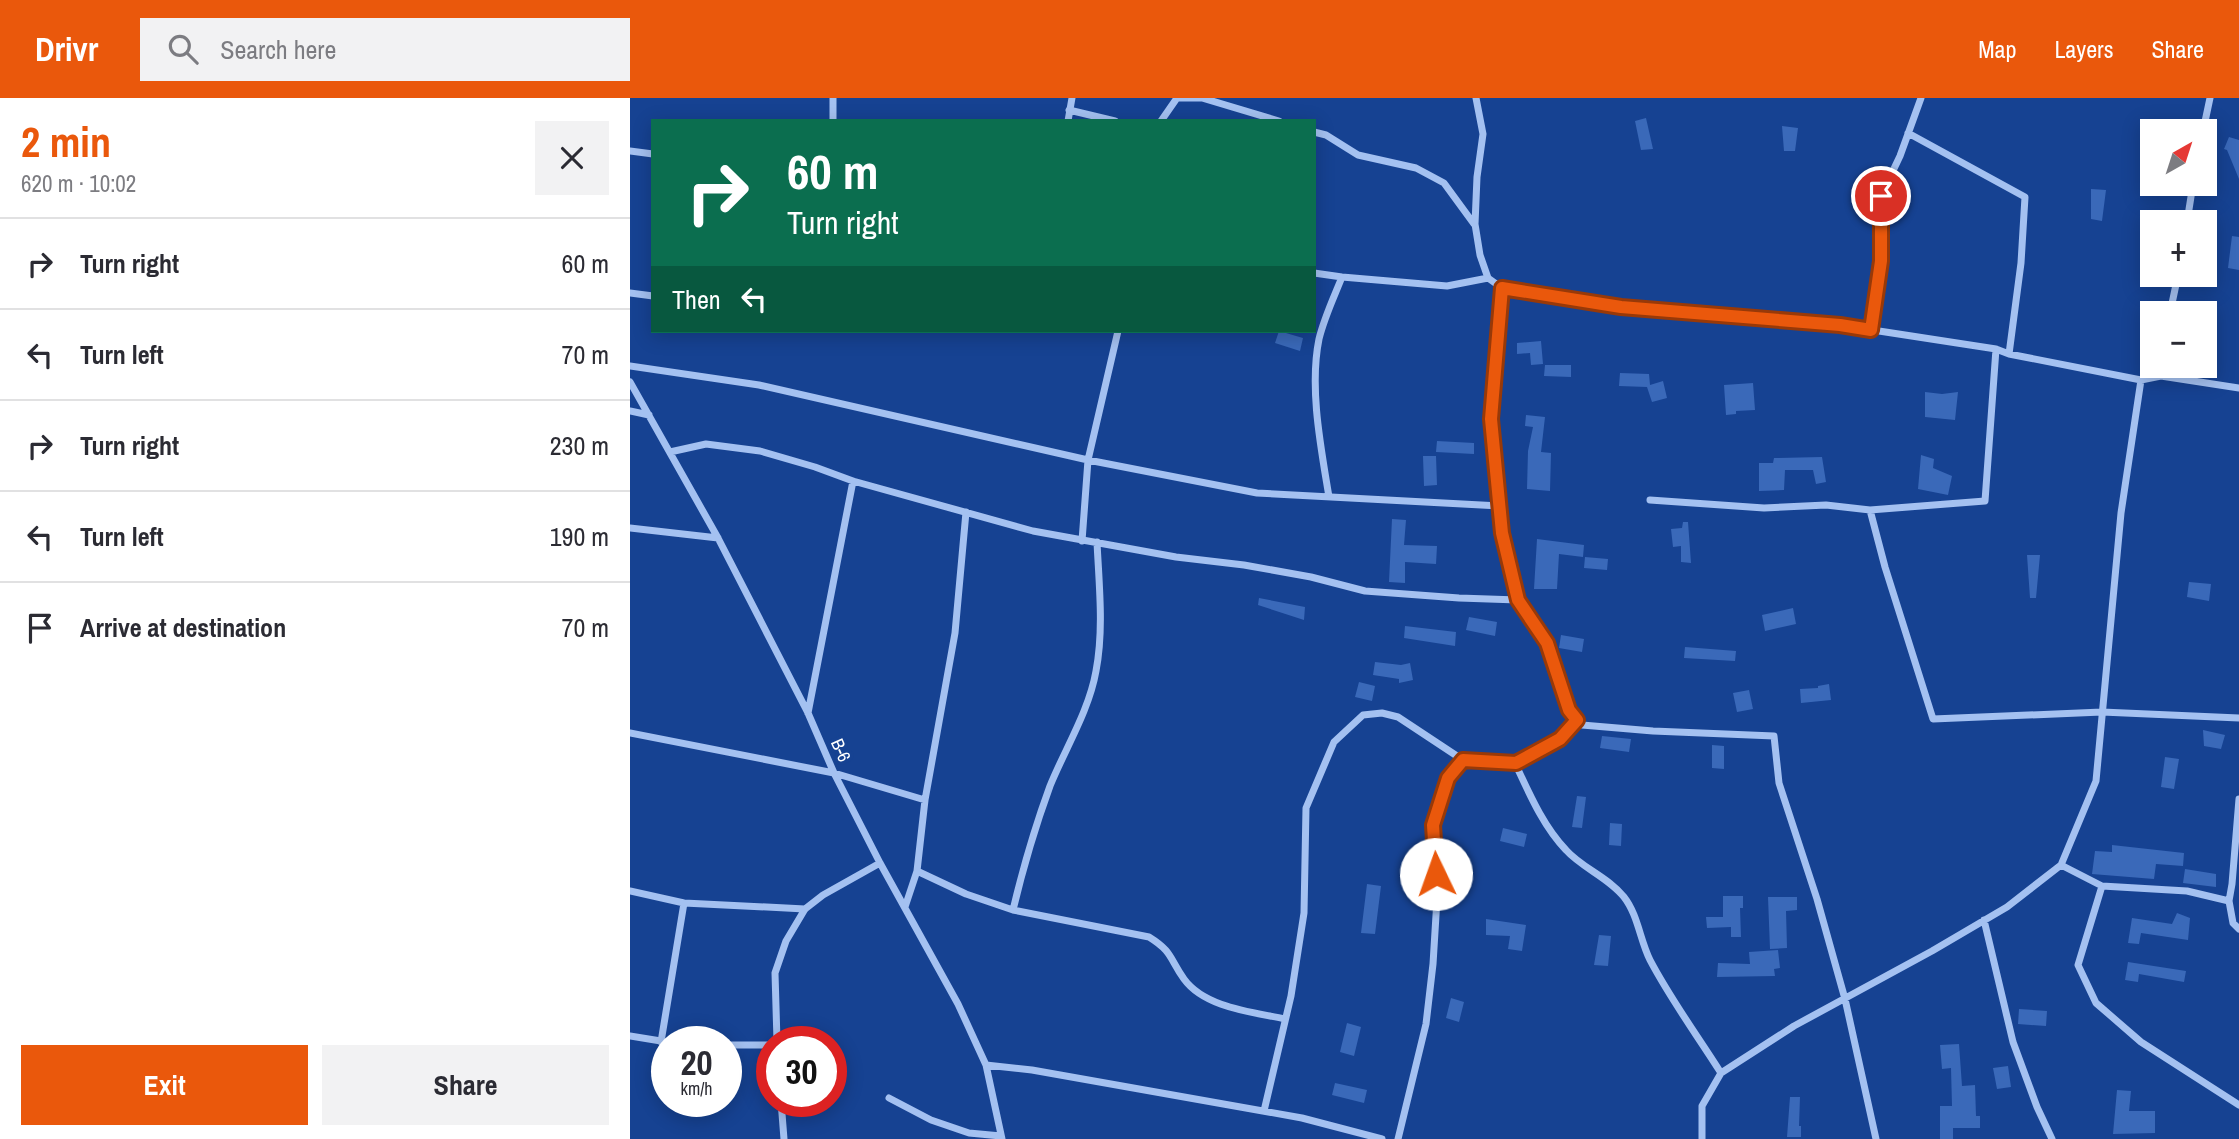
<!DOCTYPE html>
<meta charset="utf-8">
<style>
:root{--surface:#fff;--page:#f2f2f3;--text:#2b2b33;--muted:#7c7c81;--line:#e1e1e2;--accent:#ea580c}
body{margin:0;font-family:"Archivo Narrow",sans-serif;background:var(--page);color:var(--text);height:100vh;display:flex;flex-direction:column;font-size:26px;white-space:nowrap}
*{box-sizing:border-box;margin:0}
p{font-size:23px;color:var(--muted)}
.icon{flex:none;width:38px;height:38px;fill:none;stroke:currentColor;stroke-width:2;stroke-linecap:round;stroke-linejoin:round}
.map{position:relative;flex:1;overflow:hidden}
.details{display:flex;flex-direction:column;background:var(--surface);width:630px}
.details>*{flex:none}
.guide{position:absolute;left:21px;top:21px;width:665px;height:214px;border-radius:0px;box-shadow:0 4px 18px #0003;background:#0b6e4f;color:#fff;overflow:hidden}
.needle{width:46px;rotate:39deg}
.fabs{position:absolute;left:1510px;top:21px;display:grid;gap:14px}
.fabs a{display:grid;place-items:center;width:77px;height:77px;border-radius:0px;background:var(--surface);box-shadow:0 4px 18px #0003;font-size:35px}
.speed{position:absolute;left:21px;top:928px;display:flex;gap:14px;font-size:35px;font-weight:700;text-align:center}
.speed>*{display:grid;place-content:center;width:91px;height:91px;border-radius:50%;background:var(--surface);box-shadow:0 4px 18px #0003;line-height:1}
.speed small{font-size:18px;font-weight:400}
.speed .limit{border:10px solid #d22;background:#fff;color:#111}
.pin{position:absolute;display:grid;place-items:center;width:60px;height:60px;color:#fff;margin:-30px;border:4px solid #fff;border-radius:50%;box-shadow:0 2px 7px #0007}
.me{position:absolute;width:77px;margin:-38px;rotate:357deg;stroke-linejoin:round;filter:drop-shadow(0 0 5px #0008)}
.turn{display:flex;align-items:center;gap:24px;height:147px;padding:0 21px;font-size:32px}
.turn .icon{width:91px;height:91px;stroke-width:2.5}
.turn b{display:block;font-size:49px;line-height:60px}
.then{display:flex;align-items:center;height:66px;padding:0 21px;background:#0003;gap:14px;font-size:26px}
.round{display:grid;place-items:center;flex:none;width:74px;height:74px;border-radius:0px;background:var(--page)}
.head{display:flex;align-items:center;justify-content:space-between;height:119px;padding:0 21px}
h1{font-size:42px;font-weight:700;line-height:52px;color:var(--accent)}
.cta{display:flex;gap:14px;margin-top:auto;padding:14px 21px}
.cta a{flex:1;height:80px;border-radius:0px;background:var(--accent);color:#fff;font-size:28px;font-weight:700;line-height:80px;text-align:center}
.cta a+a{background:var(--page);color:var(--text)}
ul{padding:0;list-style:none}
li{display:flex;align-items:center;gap:21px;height:91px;padding:0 21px;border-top:2px solid var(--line)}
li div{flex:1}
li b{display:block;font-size:26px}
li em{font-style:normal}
header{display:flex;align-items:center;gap:42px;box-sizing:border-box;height:98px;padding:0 35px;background:var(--accent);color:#fff}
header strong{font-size:33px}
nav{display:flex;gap:38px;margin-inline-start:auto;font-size:24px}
.search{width:490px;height:63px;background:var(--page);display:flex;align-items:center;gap:18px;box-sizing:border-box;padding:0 24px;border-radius:0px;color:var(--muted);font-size:26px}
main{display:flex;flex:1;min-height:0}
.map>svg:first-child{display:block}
.building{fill:#3a69b9}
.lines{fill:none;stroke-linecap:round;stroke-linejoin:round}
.minor{stroke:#a4c1f1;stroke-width:7}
.route-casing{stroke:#983908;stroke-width:18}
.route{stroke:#ea580c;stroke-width:12}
.labels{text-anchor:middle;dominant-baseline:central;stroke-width:7;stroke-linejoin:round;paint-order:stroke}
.street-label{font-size:18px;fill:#fff;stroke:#164292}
</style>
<header>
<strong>Drivr</strong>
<div class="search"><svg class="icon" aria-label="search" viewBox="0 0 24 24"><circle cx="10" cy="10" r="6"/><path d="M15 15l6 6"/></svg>Search here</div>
<nav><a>Map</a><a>Layers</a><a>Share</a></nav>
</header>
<main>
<section class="details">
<div class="head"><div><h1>2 min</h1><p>620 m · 10:02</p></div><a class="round"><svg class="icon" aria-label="close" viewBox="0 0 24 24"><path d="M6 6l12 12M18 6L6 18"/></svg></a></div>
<ul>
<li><svg class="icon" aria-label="right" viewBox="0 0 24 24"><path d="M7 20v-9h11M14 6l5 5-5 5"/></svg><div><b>Turn right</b></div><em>60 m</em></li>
<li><svg class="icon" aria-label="left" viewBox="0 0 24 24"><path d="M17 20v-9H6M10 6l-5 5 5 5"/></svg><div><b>Turn left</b></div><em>70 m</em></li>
<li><svg class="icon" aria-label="right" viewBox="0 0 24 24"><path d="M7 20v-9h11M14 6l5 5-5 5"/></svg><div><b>Turn right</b></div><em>230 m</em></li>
<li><svg class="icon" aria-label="left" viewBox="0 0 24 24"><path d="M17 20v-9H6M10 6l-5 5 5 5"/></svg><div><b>Turn left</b></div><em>190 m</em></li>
<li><svg class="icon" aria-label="arrive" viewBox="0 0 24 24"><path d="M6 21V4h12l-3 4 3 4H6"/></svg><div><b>Arrive at destination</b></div><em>70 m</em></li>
</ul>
<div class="cta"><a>Exit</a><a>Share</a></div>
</section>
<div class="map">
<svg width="1609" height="1041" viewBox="0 0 1609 1041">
<rect width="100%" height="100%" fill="#164292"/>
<!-- building -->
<path class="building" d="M1016 20 1023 51 1011 52 1005 23Z
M1152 28 1168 30 1165 53H1154Z
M1599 39 1609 42V81L1597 52 1594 51Z
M1461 91 1476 92 1472 123 1461 121Z
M1602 138 1609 139V172L1598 170Z
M649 233 673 240 670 253 645 245Z
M911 243 913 266 901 267 900 255 887 256V245Z
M915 267H941V279L914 278Z
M990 275 1019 276 1020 287 1033 283 1037 300 1022 304 1017 289 989 288Z
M1123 285 1125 312 1106 313V316L1096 317 1094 287Z
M1295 294 1312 296 1328 294 1325 322 1295 319Z
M896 317 915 319 911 354 921 355 920 393 897 391 898 353 903 329 895 328Z
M807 343 844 345V356L806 354Z
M1291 357 1304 361 1303 370 1322 378 1318 397 1288 391Z
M793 358H806L807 387 794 388Z
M1192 359 1196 384 1186 386 1183 372H1155L1154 392 1129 393V365H1143L1144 360Z
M762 421 776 422 774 447 807 448 806 466 775 464V485L759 484Z
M1053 424H1058L1061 465 1051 464V448L1043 449 1041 431 1052 430Z
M907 441 954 447 953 459 929 456 927 491H904Z
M1397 457H1410L1406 500H1400Z
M955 459 978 461 977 472 954 470Z
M1559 484 1581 486 1579 503 1557 499Z
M629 500 675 509 674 522 628 507Z
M1163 510 1166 526 1135 533 1132 517Z
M839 519 867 524 865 538 836 532Z
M775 528 826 534 825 548 774 540Z
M931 537 954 541 952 554 929 550Z
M1055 549 1106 553 1105 563 1054 560Z
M745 564 771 567 780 565 783 582 769 585V581L743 577Z
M729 584 745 588 742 603 725 599Z
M1199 586 1201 602 1171 605 1170 591 1188 590V588Z
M1119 592 1123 611 1107 614 1103 595Z
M1573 632 1595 637 1591 651 1574 648Z
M972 638 1001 641 999 654 970 650Z
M1082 647 1094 648V671L1082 670Z
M1535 659 1549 661 1544 691 1531 689Z
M947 698 956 699 952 730 942 729Z
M980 725 992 726 991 748 979 747Z
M873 730 897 736 894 749 870 743Z
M1482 747 1554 755 1553 768 1526 766 1524 781 1462 776 1465 753 1482 754Z
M1555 771 1586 776V789L1553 785Z
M737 786 751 788 745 836 731 835Z
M1093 798H1113V810H1110L1111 839H1101V829L1077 830 1076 819H1093Z
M1138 799H1167V812L1156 813 1157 850 1140 851Z
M1547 815 1560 820 1558 842 1511 835 1509 846 1498 845 1502 820 1542 826Z
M856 821 896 827 892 853 878 851 880 838 856 837Z
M969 837 981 838 978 868 964 867Z
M1148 852 1150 870 1144 871 1145 878 1087 879 1088 865 1120 866 1119 854Z
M1498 864 1556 873 1554 884 1509 876 1508 884 1495 882Z
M821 900 834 904 829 924 816 920Z
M1389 911 1417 913 1416 928 1388 926Z
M717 925 731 929 724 958 710 954Z
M1329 946 1332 988 1345 987 1346 1018H1350V1030H1323V1041H1310V1008H1322L1321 970 1312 971 1310 947Z
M1378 968 1381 989 1367 991 1363 970Z
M705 985 737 992 734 1005 702 997Z
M1487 992 1501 993 1499 1013H1525V1035L1483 1036Z
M1160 999H1170L1169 1028H1171V1039H1157Z"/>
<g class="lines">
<!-- minor -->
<path class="minor" d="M203 0V23
M846 0 853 36 847 79 845 126 850 157 858 180 872 190 991 209 1210 227 1366 251 1379 256 1511 282 1531 278 1609 290
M439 12 485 23
M438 23 442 0
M531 23 547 0H572L649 23
M1573 33 1580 0
M684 34 696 37 728 57 786 70 814 85 844 126
M1278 35 1395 99 1391 165 1379 256
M0 53 23 56
M1557 124 1563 86
M684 175 712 179 817 188 858 180
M872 190 861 321 872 435 888 502 917 545 939 612 952 627 1023 633 1144 638 1149 685 1187 801 1215 901 1246 1041
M0 195 23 198
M1540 215 1548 177
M1242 232 1251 163V98L1270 58 1291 0
M0 268 129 287 458 362 627 395 870 408
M0 284 88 440 178 615 204 675 250 765 328 906 356 967 372 1041
M0 313 19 317
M40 354 76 346 130 353 185 369 223 383 403 433 546 459 614 467 681 479 735 493 829 500 888 502
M699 399C691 350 679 290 689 241 694 220 704 199 712 179
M1020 402 1134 410 1196 407 1240 412 1355 403 1366 251
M1240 412 1255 469 1303 621 1472 614 1609 620
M0 430 88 440
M452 443 458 362 488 233
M178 615 223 383
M0 635 204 675 295 702
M885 665C899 695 913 728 936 752 952 770 978 779 994 799 1008 817 1010 842 1020 862 1041 902 1067 937 1091 975
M1431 767 1472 788 1557 793 1599 803 1602 786 1609 701
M287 773 336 796 383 812 519 839C543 854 539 860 554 881 575 910 623 914 655 921
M1472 788 1448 867 1466 905 1511 944 1609 1007
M0 793 54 805 175 811
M1599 803 1603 825 1609 831
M275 809 287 773 295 702 325 535 336 414
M383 812C393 770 405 729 420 688 435 651 459 613 466 573 474 531 469 487 467 444
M1354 822 1383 944 1407 1009 1422 1041
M0 938 37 944
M147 943 145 875 156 843 175 811 193 797 250 765
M31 944 54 805
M96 947H142
M356 967 402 972 672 1020 752 1041
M259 1000 301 1022 339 1035 371 1038
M151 1003 154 1041
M634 1013 661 898 674 815 676 710 704 644 733 617 752 615 768 619 833 662 885 665 930 641 947 622
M768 1041 796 926 803 866 807 801 803 727 818 680 833 662
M1072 1041V1008L1091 975 1164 928 1302 853 1377 809 1431 767 1466 683 1491 415 1511 282"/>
</g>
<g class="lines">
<!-- route casing -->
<g class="route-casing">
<path id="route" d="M806 776 803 727 818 680 833 662 886 665 930 641 947 622 939 612 917 545 888 502 872 435 861 321 872 190 991 209 1210 227 1241 232 1251 163V98"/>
</g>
<!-- route -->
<use href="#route" class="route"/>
</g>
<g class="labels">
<!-- street labels -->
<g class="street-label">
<text transform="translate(211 652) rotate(66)">B-6</text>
</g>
</g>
</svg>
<div class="fabs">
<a><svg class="needle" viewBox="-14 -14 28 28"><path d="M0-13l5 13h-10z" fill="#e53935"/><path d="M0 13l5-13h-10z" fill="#7c7c81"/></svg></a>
<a>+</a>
<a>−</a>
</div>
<div class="speed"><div>20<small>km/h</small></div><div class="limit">30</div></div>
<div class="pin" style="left:1251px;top:98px;background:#d93025"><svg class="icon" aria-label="arrive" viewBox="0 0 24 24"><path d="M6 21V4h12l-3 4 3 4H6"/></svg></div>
<svg class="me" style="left:806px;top:776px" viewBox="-20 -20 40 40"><circle r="19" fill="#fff"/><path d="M0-13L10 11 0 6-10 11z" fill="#ea580c"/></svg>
<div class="guide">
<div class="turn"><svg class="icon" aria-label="right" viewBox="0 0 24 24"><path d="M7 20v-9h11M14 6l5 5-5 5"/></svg><div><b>60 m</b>Turn right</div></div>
<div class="then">Then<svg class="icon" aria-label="left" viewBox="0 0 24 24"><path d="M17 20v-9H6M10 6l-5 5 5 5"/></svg></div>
</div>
</div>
</main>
